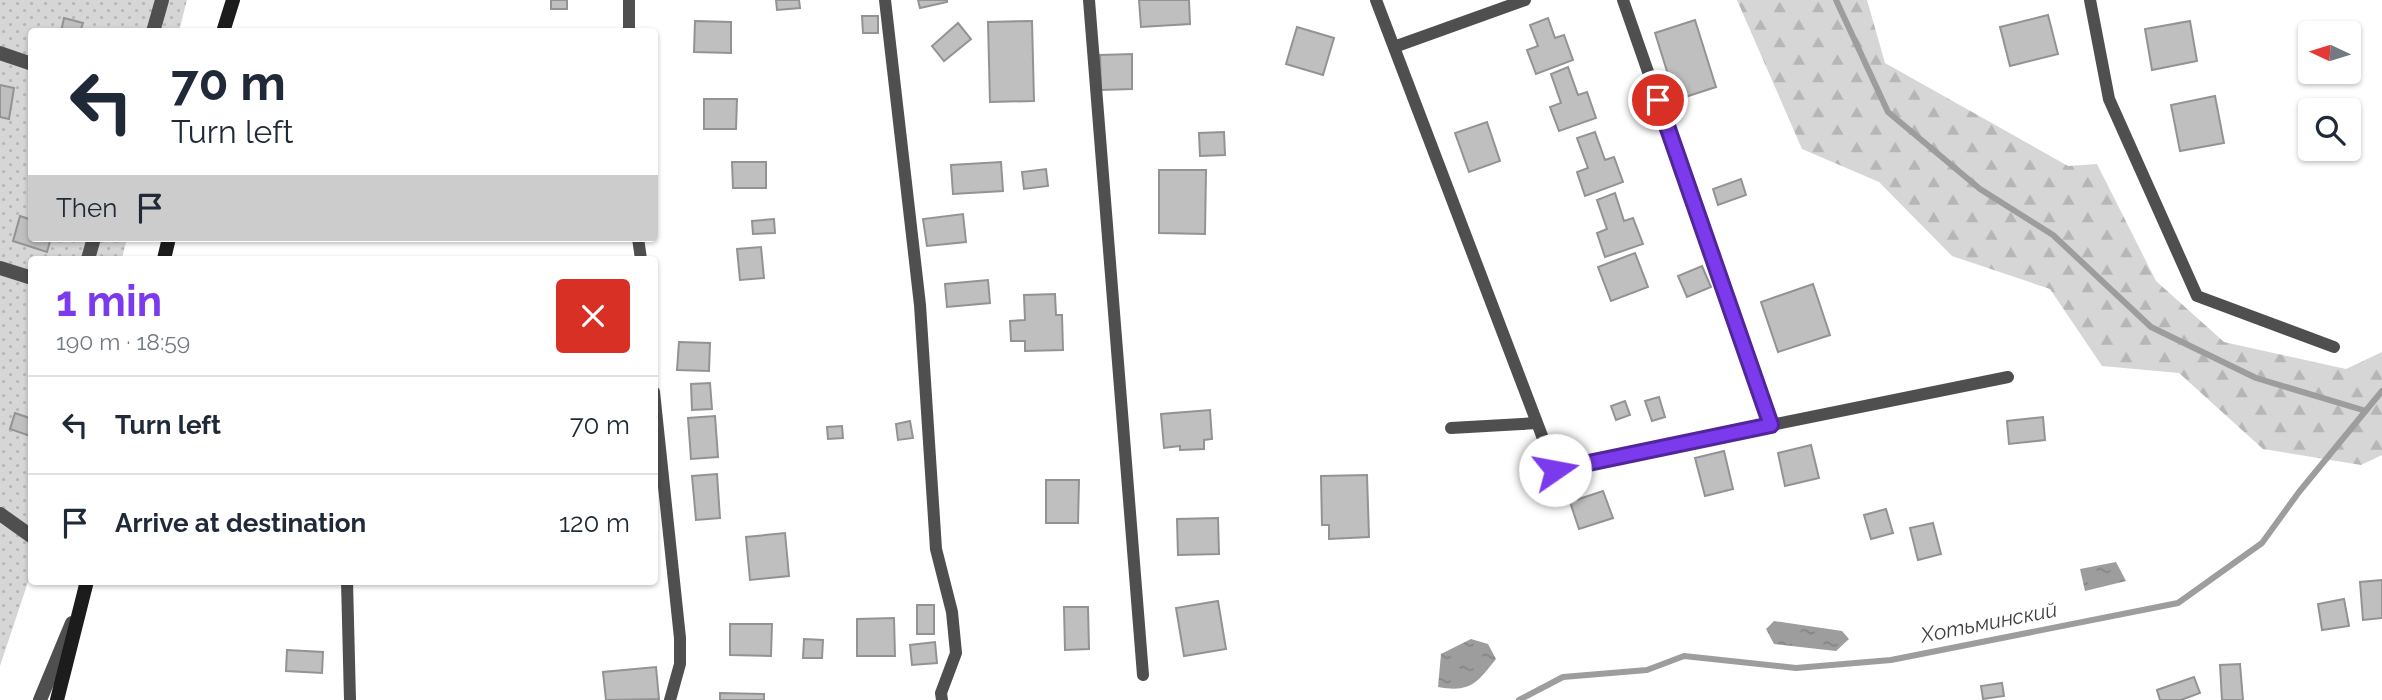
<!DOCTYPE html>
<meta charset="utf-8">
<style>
:root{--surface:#fff;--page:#f2f2f3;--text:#1f2937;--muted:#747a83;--line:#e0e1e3;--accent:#7c3aed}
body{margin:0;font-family:Raleway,sans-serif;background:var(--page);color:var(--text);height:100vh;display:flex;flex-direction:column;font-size:26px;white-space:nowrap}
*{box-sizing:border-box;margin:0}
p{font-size:23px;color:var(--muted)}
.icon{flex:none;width:38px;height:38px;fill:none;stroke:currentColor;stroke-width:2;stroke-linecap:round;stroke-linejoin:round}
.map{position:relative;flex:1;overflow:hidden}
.details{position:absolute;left:28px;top:256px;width:630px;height:329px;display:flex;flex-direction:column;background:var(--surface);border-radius:7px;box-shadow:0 2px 5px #0004}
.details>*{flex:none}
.top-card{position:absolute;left:28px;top:28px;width:630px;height:214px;border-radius:7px;box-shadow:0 2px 5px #0004;background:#fff;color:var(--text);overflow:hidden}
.needle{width:46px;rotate:274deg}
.fabs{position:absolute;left:2298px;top:21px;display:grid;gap:14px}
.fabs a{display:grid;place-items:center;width:63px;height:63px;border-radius:7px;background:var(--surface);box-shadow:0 2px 5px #0004;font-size:35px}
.pin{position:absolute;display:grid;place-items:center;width:60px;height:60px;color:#fff;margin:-30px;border:4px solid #fff;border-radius:50%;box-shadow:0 2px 7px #0007}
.me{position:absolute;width:77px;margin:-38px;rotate:78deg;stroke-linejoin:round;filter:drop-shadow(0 0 5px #0008)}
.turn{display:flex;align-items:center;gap:24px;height:147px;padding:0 28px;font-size:32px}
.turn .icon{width:91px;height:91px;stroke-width:2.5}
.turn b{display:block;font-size:49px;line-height:60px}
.then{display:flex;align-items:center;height:66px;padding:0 28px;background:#0003;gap:14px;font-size:26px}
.round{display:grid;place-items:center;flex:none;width:74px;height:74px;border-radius:7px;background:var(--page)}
.headline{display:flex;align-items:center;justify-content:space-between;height:119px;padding:0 28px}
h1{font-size:42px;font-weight:700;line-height:52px;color:var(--accent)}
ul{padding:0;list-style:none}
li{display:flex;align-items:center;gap:21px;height:98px;padding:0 28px;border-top:2px solid var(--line)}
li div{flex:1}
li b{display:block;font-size:26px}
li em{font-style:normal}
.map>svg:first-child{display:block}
.grass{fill:url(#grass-dots)}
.forest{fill:url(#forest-firs)}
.water{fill:url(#water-ripples)}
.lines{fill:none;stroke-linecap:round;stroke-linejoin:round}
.stream{stroke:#9d9d9d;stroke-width:6}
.building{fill:#bfbfbf;stroke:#939393;stroke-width:2}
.lane{stroke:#4f4f4f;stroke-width:12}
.street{stroke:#4f4f4f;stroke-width:14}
.secondary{stroke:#1c1c1c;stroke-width:14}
.route-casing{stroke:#51269a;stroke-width:18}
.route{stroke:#7c3aed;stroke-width:12}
.labels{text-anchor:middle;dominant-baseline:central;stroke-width:5;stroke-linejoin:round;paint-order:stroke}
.water-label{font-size:21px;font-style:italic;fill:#3e3e3e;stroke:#fff}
</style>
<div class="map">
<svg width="2382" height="700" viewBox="0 0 2382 700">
<defs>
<pattern id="grass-dots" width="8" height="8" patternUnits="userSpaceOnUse" patternTransform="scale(1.75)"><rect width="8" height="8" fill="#d6d6d6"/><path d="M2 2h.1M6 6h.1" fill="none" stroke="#b6b6b6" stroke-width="1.8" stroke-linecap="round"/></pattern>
<pattern id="forest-firs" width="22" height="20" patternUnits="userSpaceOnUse" patternTransform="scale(1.75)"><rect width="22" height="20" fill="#d6d6d6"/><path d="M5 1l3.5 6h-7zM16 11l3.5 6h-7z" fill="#b6b6b6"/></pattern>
<pattern id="water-ripples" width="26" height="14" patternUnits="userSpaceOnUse" patternTransform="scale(1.75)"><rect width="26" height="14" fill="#9d9d9d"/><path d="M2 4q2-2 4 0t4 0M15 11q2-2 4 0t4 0" fill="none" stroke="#858585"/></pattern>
</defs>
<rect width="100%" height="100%" fill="#fff"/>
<!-- grass -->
<path class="grass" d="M0 0H187L179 31 32 32V238H127L122 259H32L31 573 0 666Z"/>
<!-- forest -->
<path class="forest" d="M1737 0H1867L1885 63 2068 166 2097 164 2156 281 2224 342 2346 369 2382 352V455L2361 465 2263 449 2179 373 2102 366 2050 289 1952 256 1879 182 1802 149Z"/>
<!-- water -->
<path class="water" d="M2116 562 2126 581 2085 591 2080 569Z
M1774 621 1842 631 1849 639 1836 651 1774 644 1766 629Z
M1471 639 1488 644 1496 659C1477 683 1470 693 1438 687L1441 654Z"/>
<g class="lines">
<!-- stream -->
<path class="stream" d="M1836 0 1888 112 1980 189 2053 235 2151 327 2256 378 2366 411
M1519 700 1563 677 1647 670 1684 656 1796 668 1891 660 2178 603 2262 543 2299 492 2382 391"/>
</g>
<!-- building -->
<path class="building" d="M551 0H567V9H551Z
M776 0H799L800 8 777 10Z
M918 0H947V2L920 8Z
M1139 0H1189L1190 24 1141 27Z
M2048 15 2058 54 2010 66 2000 27Z
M862 16H878V33H863Z
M64 18 83 23 80 32H61Z
M1548 18 1555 38 1564 35 1573 60 1536 74 1527 50 1538 46 1530 25Z
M1695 20 1716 87 1676 100 1655 33Z
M695 21 731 22V53L694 52Z
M1032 21 1034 101 990 102 988 22Z
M2190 21 2197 61 2152 70 2145 29Z
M958 23 971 39 944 61 932 46Z
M1297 27 1334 38 1323 75 1286 64Z
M1132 54V89L1101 90 1100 55Z
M1568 67 1578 95 1587 92 1596 118 1559 131 1550 107 1561 103 1551 74Z
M0 85 14 88 9 119 0 117Z
M2215 96 2224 143 2180 151 2171 105Z
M704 99H737L736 129H704Z
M1487 122 1500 161 1469 172 1455 133Z
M1224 132 1225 155 1200 156 1199 133Z
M1595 132 1605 160 1614 157 1623 182 1585 196 1577 172 1588 168 1577 138Z
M732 162H766V188H733Z
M1001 162 1003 191 953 194 951 165Z
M1046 169 1048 186 1024 189 1022 172Z
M1159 170H1206L1205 234 1159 233Z
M1741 179 1746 195 1718 205 1713 189Z
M1615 193 1624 221 1633 218 1643 244 1605 257 1597 233 1607 229 1597 200Z
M963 214 966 242 927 246 923 219Z
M20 216 32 220V238H51L47 252 13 241Z
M774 219 775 233 753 234 752 221Z
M761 247 764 278 740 280 737 249Z
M1635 253 1648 287 1611 301 1598 267Z
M1702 266 1711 287 1687 297 1678 276Z
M988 280 990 303 947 307 945 284Z
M1813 284 1830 335 1778 352 1761 302Z
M1055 294 1056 315H1062L1063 350 1025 351V341H1011L1010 321 1025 320 1024 295Z
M679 342 710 343 709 371 677 370Z
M710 383 712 409 692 410 691 384Z
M1659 397 1665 417 1652 421 1645 401Z
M1625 401 1630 415 1616 420 1611 406Z
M1210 410 1212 439 1204 440V449L1180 450V446L1164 448 1161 414Z
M15 413 32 419 30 436 10 429Z
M715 416 718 457 691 459 688 418Z
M2043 417 2045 440 2009 444 2007 421Z
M910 421 913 438 898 440 896 424Z
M842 426 843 438 828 439 827 427Z
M1811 445 1819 478 1785 486 1778 453Z
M1724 451 1733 489 1705 496 1695 458Z
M717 474 720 518 696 520 692 476Z
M1367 475 1369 537 1329 539V525H1322L1321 476Z
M1046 480H1079L1078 523H1046Z
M1603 491 1613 518 1579 529 1570 502Z
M1886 509 1893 533 1871 539 1864 515Z
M1218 518 1219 554 1178 555 1177 519Z
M1933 523 1941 554 1918 560 1910 528Z
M785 533 789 576 750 580 746 537Z
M2382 580V618L2363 620 2360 582Z
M2344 599 2349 626 2322 630 2318 604Z
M1218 601 1226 649 1184 656 1176 608Z
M917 605H934V634H917Z
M1064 607H1088L1089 649 1065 650Z
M894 618 895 656H857V619Z
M730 624H772L771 656 730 655Z
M804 639 823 640 822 658H803Z
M935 642 937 663 912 665 910 645Z
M287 650 323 652 322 673 286 671Z
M2240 664 2243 700H2222L2220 665Z
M656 667 659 699 606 700 603 672Z
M2194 677 2200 693 2181 700H2160L2157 690Z
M2002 683 2004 696 1983 699 1981 686Z
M720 693 764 694V700H720Z"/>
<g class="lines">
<!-- lane -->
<path class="lane" d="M629 0V32
M885 0 920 305 936 549 952 612 956 653 941 693 942 700
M1089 0 1143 675
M1376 0 1555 470 1771 425
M1623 0 1771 425 2008 377
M2090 0 2109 99 2197 296 2334 347
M1394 47 1525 0
M638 238 641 259
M654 392 680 638V664L670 700
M1451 428 1537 423
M347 581 350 700"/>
<!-- street -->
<path class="street" d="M153 32 162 0
M0 53 32 64
M88 259 94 238
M0 268 32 278
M0 514 31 536
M40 700 72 623"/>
<!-- secondary -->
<path class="secondary" d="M223 32 233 0
M164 259 169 238
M57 700 87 581"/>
</g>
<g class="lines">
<!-- route casing -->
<g class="route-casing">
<path id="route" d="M1555 470 1771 425 1658 100"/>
</g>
<!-- route -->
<use href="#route" class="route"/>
</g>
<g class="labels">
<!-- water labels -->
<g class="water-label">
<text transform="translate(1989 622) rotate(-11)">Хотьминский</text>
</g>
</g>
</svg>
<div class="fabs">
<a><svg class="needle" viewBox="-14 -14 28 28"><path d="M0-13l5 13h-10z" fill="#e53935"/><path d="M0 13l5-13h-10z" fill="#747a83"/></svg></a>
<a><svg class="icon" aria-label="search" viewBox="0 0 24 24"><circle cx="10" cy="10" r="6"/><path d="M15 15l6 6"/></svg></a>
</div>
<div class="pin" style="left:1658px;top:100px;background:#d93025"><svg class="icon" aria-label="arrive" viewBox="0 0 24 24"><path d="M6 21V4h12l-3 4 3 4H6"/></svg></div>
<svg class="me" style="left:1555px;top:470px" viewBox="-20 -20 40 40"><circle r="19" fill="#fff"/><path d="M0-13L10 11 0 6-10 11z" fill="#7c3aed"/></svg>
<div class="top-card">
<div class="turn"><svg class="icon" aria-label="left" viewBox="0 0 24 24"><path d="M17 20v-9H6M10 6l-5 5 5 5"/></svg><div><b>70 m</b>Turn left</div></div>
<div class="then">Then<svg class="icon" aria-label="arrive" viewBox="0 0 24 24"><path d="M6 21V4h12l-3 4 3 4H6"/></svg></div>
</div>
<section class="details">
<div class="headline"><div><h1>1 min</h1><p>190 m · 18:59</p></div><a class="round" style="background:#d93025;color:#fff"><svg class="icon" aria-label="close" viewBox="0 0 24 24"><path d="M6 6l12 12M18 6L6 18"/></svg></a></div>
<ul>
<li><svg class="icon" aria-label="left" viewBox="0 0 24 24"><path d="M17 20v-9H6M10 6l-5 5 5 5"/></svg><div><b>Turn left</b></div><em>70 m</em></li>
<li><svg class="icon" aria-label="arrive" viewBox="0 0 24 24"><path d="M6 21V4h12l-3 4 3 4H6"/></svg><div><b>Arrive at destination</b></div><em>120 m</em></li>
</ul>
</section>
</div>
